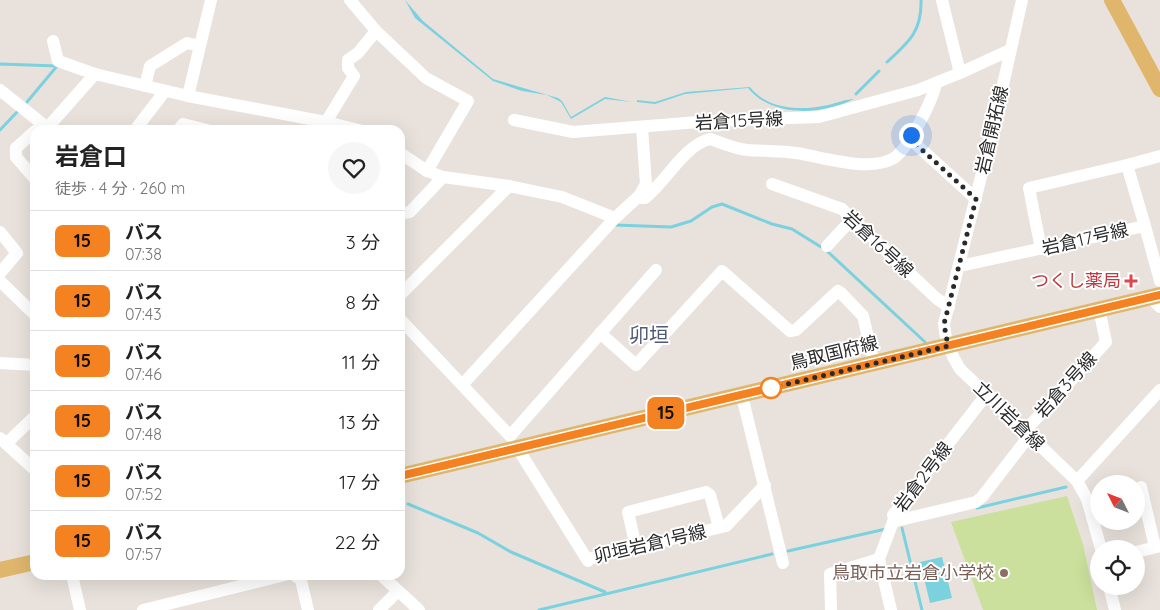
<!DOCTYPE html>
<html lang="ja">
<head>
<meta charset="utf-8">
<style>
  :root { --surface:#fff; --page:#f6f6f6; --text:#222; --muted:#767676; --line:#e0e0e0 }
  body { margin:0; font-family:Quicksand,"Noto Sans JP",sans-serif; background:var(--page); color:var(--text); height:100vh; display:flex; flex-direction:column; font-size:19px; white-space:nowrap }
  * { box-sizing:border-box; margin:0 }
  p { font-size:16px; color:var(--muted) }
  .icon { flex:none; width:28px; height:28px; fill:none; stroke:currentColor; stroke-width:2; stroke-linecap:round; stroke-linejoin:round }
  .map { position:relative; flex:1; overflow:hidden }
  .side { position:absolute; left:30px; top:125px; width:375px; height:455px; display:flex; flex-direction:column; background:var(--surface); border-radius:15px; box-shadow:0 5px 20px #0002 }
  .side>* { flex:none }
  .badge { padding:0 10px; border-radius:8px; font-size:18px; line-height:32px }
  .needle { width:32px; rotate:312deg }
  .controls { position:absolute; left:1090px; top:475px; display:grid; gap:10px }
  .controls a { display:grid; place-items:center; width:55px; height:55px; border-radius:50%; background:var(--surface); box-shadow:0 5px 20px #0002; font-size:25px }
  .you { position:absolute; width:25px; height:25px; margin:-12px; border:4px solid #fff; border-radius:50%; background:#1a73e8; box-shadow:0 0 0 8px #1a73e833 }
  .map>.badge { position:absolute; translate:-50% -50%; box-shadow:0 0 0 2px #fff }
  .round { display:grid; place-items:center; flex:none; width:52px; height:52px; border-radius:26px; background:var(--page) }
  .head { display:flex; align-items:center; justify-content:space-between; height:85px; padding:0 25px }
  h1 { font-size:24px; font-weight:700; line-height:38px }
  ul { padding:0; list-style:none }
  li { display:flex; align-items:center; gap:15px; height:60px; padding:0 25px; border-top:1px solid var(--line) }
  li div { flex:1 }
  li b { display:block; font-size:19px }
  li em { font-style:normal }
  li .badge { min-width:55px; font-weight:700; text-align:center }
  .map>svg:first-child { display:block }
</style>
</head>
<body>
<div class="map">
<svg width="1160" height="610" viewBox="0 0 1160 610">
  <rect width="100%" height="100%" fill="#e9e2dc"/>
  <!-- pitch -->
  <path fill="#cbe09c" d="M1067,496L1083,544L1097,610H983L951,522Z"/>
  <!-- water -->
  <g fill="#7cd1df">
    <path d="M405,0L423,21L493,79L558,98L562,101L571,117L605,97L632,102L605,99L571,119L561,102L547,95L522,91L493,81L415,18Z"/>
    <path d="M750,87C768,110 801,111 828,105C836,103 847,99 854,99C822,115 772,118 748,88L685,94L655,104L637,102V100L655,102L686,92Z"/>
    <path d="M942,557L952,598L930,603L920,562Z"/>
  </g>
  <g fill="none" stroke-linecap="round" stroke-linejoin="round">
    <!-- stream -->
    <g stroke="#7cd1df" stroke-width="3">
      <path d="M887,62C909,42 922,31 921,0"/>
      <path d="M0,64L57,66"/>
      <path d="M856,94L879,71"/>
      <path d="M27,102L57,66"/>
      <path d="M0,130L18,111"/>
      <path d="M615,225L671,227L691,221L712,207L722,204L772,224L792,229L821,247"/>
      <path d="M827,251L925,342"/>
      <path d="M408,504L478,533L511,552L605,592"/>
      <path d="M977,508L1066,487"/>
      <path d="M902,528L922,610"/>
      <path d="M788,551L886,529"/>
      <path d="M539,610L772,554"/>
    </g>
    <!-- minor -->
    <g stroke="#fff" stroke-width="12">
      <path d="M350,0L376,31L426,78L468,101L427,171L443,177L509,186L400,295"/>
      <path d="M942,0L960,73L1010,50"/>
      <path d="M1022,0L994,125L944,324C945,341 951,355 960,369L1077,481L1087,499L1101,549"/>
      <path d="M53,41L58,61L95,74"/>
      <path d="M145,86L150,66L187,43L200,46"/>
      <path d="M0,90L50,130"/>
      <path d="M188,96L326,122"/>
      <path d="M514,120L573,132L711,121L819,117L918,90L960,73"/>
      <path d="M48,127L95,74L188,96L211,0"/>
      <path d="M135,130L165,91"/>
      <path d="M178,130L183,124L207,130"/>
      <path d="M359,130L326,122L354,76L348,68V60L358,53L376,31"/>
      <path d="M35,131L16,148V157L35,179"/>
      <path d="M909,138L976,199"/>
      <path d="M400,153L427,171"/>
      <path d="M772,184L842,209L936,298L949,307"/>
      <path d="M509,186L562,197L615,218"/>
      <path d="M637,198H645C666,182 684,145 710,139C722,143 735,149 747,150C763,151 780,151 796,153C823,157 870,173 894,158C908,149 933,100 936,83"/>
      <path d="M404,213L410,212L443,177"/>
      <path d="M1145,226L1160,281"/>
      <path d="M0,232L17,253L0,273"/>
      <path d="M827,246L852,219"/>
      <path d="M1041,249L1029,188L1127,165"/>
      <path d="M960,266L1145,226L1127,165L1160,156"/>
      <path d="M0,281L35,315"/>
      <path d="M1150,297L1160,307"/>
      <path d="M400,319L510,436L656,270"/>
      <path d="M600,333L636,365L722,271L790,331L796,330L838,291L841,293L863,316L874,363"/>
      <path d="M0,363L35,365"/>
      <path d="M463,384L615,218L639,196L646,184L642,128"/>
      <path d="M986,395L893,515L896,521L976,502L982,497L1029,436"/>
      <path d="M742,396L783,563"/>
      <path d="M1025,431L1106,342L1099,309"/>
      <path d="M0,438L35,470"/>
      <path d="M7,443L35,416"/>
      <path d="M518,449L588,561L592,558L726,526L765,485"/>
      <path d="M1077,481L1160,390"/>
      <path d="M1141,487L1155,547"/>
      <path d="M636,547L628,512L706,492L710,495L719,527"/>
      <path d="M1136,552L1160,546"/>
      <path d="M72,575L80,610"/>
      <path d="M294,575L301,580L308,610"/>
      <path d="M381,575L419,610"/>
      <path d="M1109,586L1115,610"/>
      <path d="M143,610L285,575"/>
      <path d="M379,610L398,591"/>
      <path d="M831,610L830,574L879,559"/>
      <path d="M891,610L879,559L894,519"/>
    </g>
    <!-- major -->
    <g stroke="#dfb66c" stroke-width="16">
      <path d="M1112,0L1160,89"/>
      <path d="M400,476L1160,295"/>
      <path d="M0,570L35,562"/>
    </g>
  </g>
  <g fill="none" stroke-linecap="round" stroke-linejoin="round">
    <!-- line casing -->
    <g stroke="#fff" stroke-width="11">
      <path id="line" d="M400,476L1160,295"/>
    </g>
    <!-- line -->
    <use href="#line" stroke="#f58220" stroke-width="8"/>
    <!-- walk -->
    <path stroke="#292929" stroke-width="5" stroke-dasharray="0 9" d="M771,388L948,346L944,324L976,199L909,138L911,135"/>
  </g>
  <!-- markers -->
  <path fill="#e0444e" stroke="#fff" stroke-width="2" d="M1128.5 273.5h5v5h5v5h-5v5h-5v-5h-5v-5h5z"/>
  <circle fill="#fff" stroke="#f58220" stroke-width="2.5" cx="771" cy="388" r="10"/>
  <circle fill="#8d6e63" stroke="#fff" stroke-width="2" cx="1004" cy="573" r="5"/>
  <g text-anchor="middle" stroke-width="4" stroke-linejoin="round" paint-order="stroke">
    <!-- street labels -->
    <g font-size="18" fill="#292929" stroke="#fff">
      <text transform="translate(739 121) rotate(-3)" y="6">岩倉15号線</text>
      <text transform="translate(992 130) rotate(-77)" y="6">岩倉開拓線</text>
      <text transform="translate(1085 239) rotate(-13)" y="6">岩倉17号線</text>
      <text transform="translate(878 244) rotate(43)" y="6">岩倉16号線</text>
      <text transform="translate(834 353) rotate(-14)" y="6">鳥取国府線</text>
      <text transform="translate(1066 385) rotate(-48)" y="6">岩倉3号線</text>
      <text transform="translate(1009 416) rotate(44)" y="6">立川岩倉線</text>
      <text transform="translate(923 477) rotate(-53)" y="6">岩倉2号線</text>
      <text transform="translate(650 544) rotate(-13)" y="6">卯垣岩倉1号線</text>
    </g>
    <!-- health labels -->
    <g font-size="18" fill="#be3a42" stroke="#fff" text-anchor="end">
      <text x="1121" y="287">つくし薬局</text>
    </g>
    <!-- education labels -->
    <g font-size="18" fill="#785e54" stroke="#fff" text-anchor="end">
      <text x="994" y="579">鳥取市立岩倉小学校</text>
    </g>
    <!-- quarter labels -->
    <g font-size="20" fill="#4f5a74" stroke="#fff">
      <text x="649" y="342">卯垣</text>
    </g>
  </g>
</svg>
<div class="controls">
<a><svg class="needle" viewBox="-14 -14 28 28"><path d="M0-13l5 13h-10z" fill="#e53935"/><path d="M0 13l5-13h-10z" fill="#767676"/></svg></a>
<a><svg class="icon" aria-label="locate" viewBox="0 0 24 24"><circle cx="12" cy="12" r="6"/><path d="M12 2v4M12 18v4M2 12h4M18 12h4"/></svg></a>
</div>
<div class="you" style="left:911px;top:135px"></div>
<b class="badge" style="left:666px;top:413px;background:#f58220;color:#111">15</b>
<section class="side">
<div class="head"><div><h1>岩倉口</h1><p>徒歩 · 4 分 · 260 m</p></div><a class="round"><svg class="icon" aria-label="heart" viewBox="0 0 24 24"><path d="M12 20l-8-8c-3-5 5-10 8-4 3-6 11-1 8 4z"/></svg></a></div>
<ul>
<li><span class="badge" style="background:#f58220;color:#111">15</span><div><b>バス</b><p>07:38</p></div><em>3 分</em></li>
<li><span class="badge" style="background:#f58220;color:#111">15</span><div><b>バス</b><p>07:43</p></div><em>8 分</em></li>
<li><span class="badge" style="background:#f58220;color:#111">15</span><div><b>バス</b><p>07:46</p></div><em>11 分</em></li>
<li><span class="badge" style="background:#f58220;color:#111">15</span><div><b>バス</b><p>07:48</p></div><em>13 分</em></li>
<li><span class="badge" style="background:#f58220;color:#111">15</span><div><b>バス</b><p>07:52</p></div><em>17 分</em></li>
<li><span class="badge" style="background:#f58220;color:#111">15</span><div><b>バス</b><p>07:57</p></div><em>22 分</em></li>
</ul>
</section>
</div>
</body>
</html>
